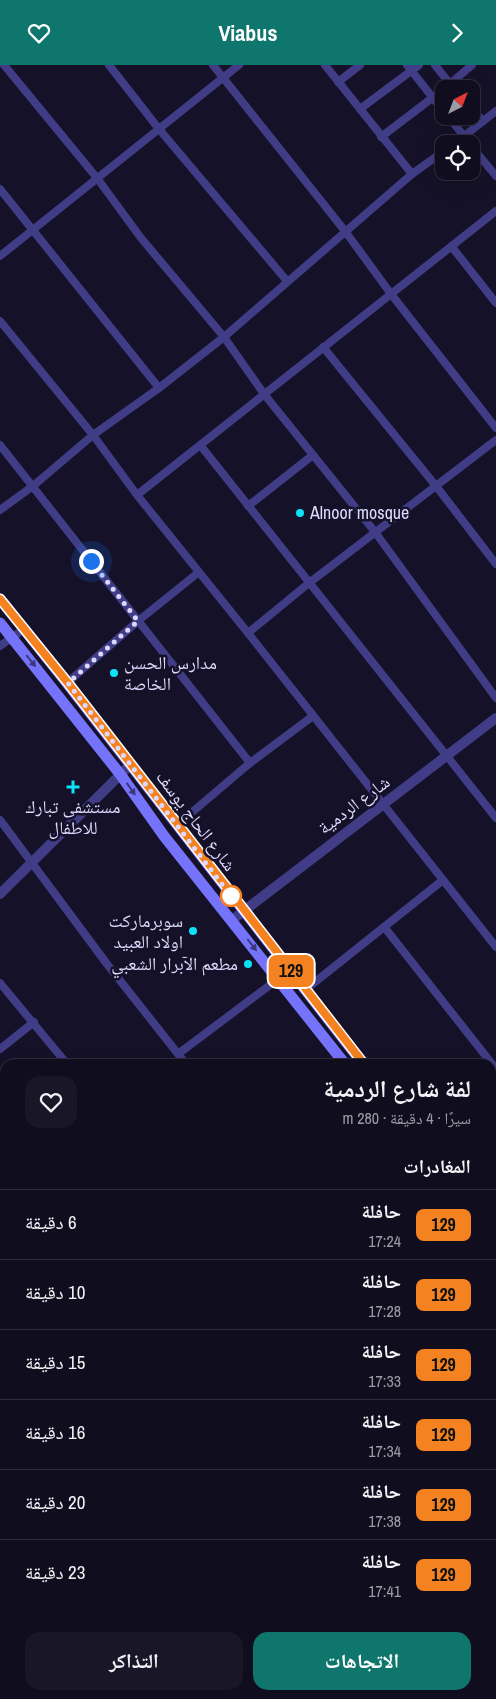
<!DOCTYPE html>
<html lang="ar">
<head>
<meta charset="utf-8">
<style>
  :root { --surface:#100d1e; --page:#191627; --text:#f1f3f6; --muted:#9c9ca4; --line:#302d3c; --accent:#0f766e }
  body { margin:0; font-family:"Archivo Narrow","Noto Naskh Arabic",sans-serif; background:var(--page); color:var(--text); direction:rtl; height:100vh; display:flex; flex-direction:column; font-size:19px; white-space:nowrap }
  * { box-sizing:border-box; margin:0 }
  p { font-size:16px; color:var(--muted) }
  .icon { flex:none; width:28px; height:28px; fill:none; stroke:currentColor; stroke-width:2; stroke-linecap:round; stroke-linejoin:round }
  .map { position:relative; flex:1; overflow:hidden; direction:ltr }
  .panel { position:absolute; left:0px; top:994px; width:496px; height:641px; display:flex; flex-direction:column; background:var(--surface); border-radius:15px 15px 0 0; box-shadow:0 5px 20px #0002,0 0 0 1px var(--line); direction:rtl }
  .panel>* { flex:none }
  .badge { padding:0 10px; border-radius:8px; font-size:18px; line-height:32px }
  .needle { width:32px; rotate:42deg }
  .fabs { position:absolute; left:435px; top:15px; display:grid; gap:10px }
  .fabs a { display:grid; place-items:center; width:45px; height:45px; border-radius:10px; background:var(--surface); box-shadow:0 5px 20px #0002,0 0 0 1px var(--line); font-size:25px }
  .you { position:absolute; width:25px; height:25px; margin:-12px; border:4px solid #fff; border-radius:50%; background:#1a73e8; box-shadow:0 0 0 8px #1a73e833 }
  .map>.badge { position:absolute; translate:-50% -50%; box-shadow:0 0 0 2px #fff }
  h2 { padding:0 25px; font-size:19px; line-height:45px }
  .round { display:grid; place-items:center; flex:none; width:52px; height:52px; border-radius:15px; background:var(--page) }
  .headline { display:flex; align-items:center; justify-content:space-between; height:85px; padding:0 25px }
  h1 { font-size:24px; font-weight:800; line-height:38px }
  .button { display:flex; gap:10px; margin-top:auto; padding:10px 25px }
  .button a { flex:1; height:58px; border-radius:15px; background:var(--accent); color:#fff; font-size:20px; font-weight:800; line-height:58px; text-align:center }
  .button a+a { background:var(--page); color:var(--text) }
  ul { padding:0; list-style:none }
  li { display:flex; align-items:center; gap:15px; height:70px; padding:0 25px; border-top:1px solid var(--line) }
  li div { flex:1 }
  li b { display:block; font-size:19px }
  li em { font-style:normal }
  li .badge { min-width:55px; font-weight:700; text-align:center }
  header { display:flex; justify-content:space-between; align-items:center; height:65px; padding:0 25px; background:var(--accent); color:#fff; font-size:22px; font-weight:800 }
  .map>svg:first-child { display:block }
</style>
</head>
<body>
<header><svg class="icon" aria-label="forward" viewBox="0 0 24 24"><path d="M9 5l7 7-7 7"/></svg>Viabus<svg class="icon" aria-label="heart" viewBox="0 0 24 24"><path d="M12 20l-8-8c-3-5 5-10 8-4 3-6 11-1 8 4z"/></svg></header>
<div class="map">
<svg width="496" height="1634" viewBox="0 0 496 1634">
  <rect width="100%" height="100%" fill="#151128"/>
  <g fill="none" stroke-linecap="round" stroke-linejoin="round">
    <!-- minor -->
    <g stroke="#403d86" stroke-width="8">
      <path d="M4,0L97,113L141,173L224,272L264,329L375,467L496,633"/>
      <path d="M109,0L159,64L287,216"/>
      <path d="M213,0L345,166L391,229L496,363"/>
      <path d="M325,0L412,109"/>
      <path d="M407,0L444,47"/>
      <path d="M435,0L454,24"/>
      <path d="M338,17L360,0"/>
      <path d="M444,24L472,0"/>
      <path d="M471,43L483,56"/>
      <path d="M360,44L419,0"/>
      <path d="M448,51L467,75"/>
      <path d="M381,72L444,24"/>
      <path d="M454,79L496,46"/>
      <path d="M471,81L496,111"/>
      <path d="M0,124L159,323"/>
      <path d="M452,182L496,238"/>
      <path d="M0,191L239,0"/>
      <path d="M0,256L93,370L137,430L248,568L496,882"/>
      <path d="M323,282L436,421L496,499"/>
      <path d="M0,380L250,698"/>
      <path d="M201,381L496,753"/>
      <path d="M137,430L496,146"/>
      <path d="M248,441L313,390"/>
      <path d="M0,445L33,421L93,370L159,323L224,272L412,109L444,86"/>
      <path d="M248,568L309,518L496,375"/>
      <path d="M0,581L24,564"/>
      <path d="M67,618L138,556L199,507"/>
      <path d="M0,755L107,899L186,999"/>
      <path d="M177,760L250,698L313,651"/>
      <path d="M385,863L496,1004"/>
      <path d="M0,918L67,999"/>
      <path d="M305,925L443,815"/>
      <path d="M0,984L34,957"/>
      <path d="M178,989L278,914"/>
      <path d="M0,1066L5,1072"/>
      <path d="M0,1240L5,1246"/>
      <path d="M491,1271L496,1267"/>
      <path d="M491,1295L496,1300"/>
      <path d="M0,1382L5,1388"/>
      <path d="M0,1456L5,1462"/>
      <path d="M491,1475L496,1471"/>
      <path d="M491,1504L496,1510"/>
      <path d="M0,1583L5,1589"/>
      <path d="M491,1625L496,1632"/>
      <path d="M63,1630L67,1634"/>
      <path d="M179,1630L182,1634"/>
      <path d="M232,1630L236,1634"/>
      <path d="M337,1630L340,1634"/>
      <path d="M391,1630L394,1634"/>
      <path d="M294,1634L299,1630"/>
    </g>
    <!-- tertiary -->
    <g stroke="#403d86" stroke-width="10">
      <path d="M0,829L131,699"/>
      <path d="M232,855L496,653"/>
      <path d="M491,1248L496,1244"/>
      <path d="M0,1622L5,1618"/>
    </g>
    <!-- secondary -->
    <g stroke="#7673fb" stroke-width="11">
      <path d="M0,534L67,618L363,999"/>
      <path d="M0,558L120,709L164,771L345,999"/>
      <path d="M491,1154L496,1160"/>
      <path d="M491,1181L496,1187"/>
    </g>
  </g>
  <!-- one-way arrows -->
  <defs><path id="oneway-solid" d="M-6-.8H1V-3.2L6.5 0L1 3.2V.8H-6Z" transform="scale(1.25)"/></defs>
  <g fill="#3c387c">
    <use href="#oneway-solid" transform="translate(31 596) rotate(51)"/>
    <use href="#oneway-solid" transform="translate(131 724) rotate(55)"/>
    <use href="#oneway-solid" transform="translate(252 880) rotate(52)"/>
  </g>
  <g fill="none" stroke-linecap="round" stroke-linejoin="round">
    <!-- line casing -->
    <g stroke="#fff" stroke-width="11">
      <path id="line" d="M0,534L68,618L364,999"/>
    </g>
    <!-- line -->
    <use href="#line" stroke="#f58220" stroke-width="8"/>
    <!-- walk -->
    <path stroke="#ddd9fe" stroke-width="5" stroke-dasharray="0 9" d="M91,496L138,556L68,618L231,831"/>
  </g>
  <!-- markers -->
  <g fill="#0be2f8" stroke="#151128" stroke-width="2">
    <circle cx="300" cy="448" r="5"/>
    <circle cx="114" cy="608" r="5"/>
    <path d="M70.5 714.5h5v5h5v5h-5v5h-5v-5h-5v-5h5z"/>
    <circle cx="193" cy="866" r="5"/>
    <circle cx="248" cy="899" r="5"/>
  </g>
  <circle fill="#fff" stroke="#f58220" stroke-width="2.5" cx="231" cy="831" r="10"/>
  <g text-anchor="middle" stroke-width="5" stroke-linejoin="round" paint-order="stroke">
    <!-- poi labels -->
    <g font-size="18" fill="#ddd9fe" stroke="#151128" text-anchor="start">
      <text x="310" y="454">Alnoor mosque</text>
      <text x="124" y="604">مدارس الحسن<tspan x="124" dy="21">الخاصة</tspan></text>
      <text x="73" y="748" text-anchor="middle">مستشفى تبارك<tspan x="73" dy="21">للاطفال</tspan></text>
      <text x="183" y="862" text-anchor="end">سوبرماركت<tspan x="183" dy="21">اولاد العبيد</tspan></text>
      <text x="238" y="905" text-anchor="end">مطعم الآبرار الشعبي</text>
    </g>
    <!-- street labels -->
    <g font-size="18" fill="#ddd9fe" stroke="#151128">
      <text transform="translate(354 740) rotate(-37)" y="6">شارع الردمية</text>
      <text transform="translate(196 756) rotate(53)" y="6">شارع الحاج يوسف</text>
    </g>
  </g>
</svg>
<div class="fabs">
<a><svg class="needle" viewBox="-14 -14 28 28"><path d="M0-13l5 13h-10z" fill="#e53935"/><path d="M0 13l5-13h-10z" fill="#9c9ca4"/></svg></a>
<a><svg class="icon" aria-label="locate" viewBox="0 0 24 24"><circle cx="12" cy="12" r="6"/><path d="M12 2v4M12 18v4M2 12h4M18 12h4"/></svg></a>
</div>
<div class="you" style="left:91px;top:496px"></div>
<b class="badge" style="left:291px;top:906px;background:#f58220;color:#111">129</b>
<section class="panel">
<div class="headline"><div><h1>لفة شارع الردمية</h1><p>سيرًا · 4 دقيقة · 280 m</p></div><a class="round"><svg class="icon" aria-label="heart" viewBox="0 0 24 24"><path d="M12 20l-8-8c-3-5 5-10 8-4 3-6 11-1 8 4z"/></svg></a></div>
<h2>المغادرات</h2>
<ul>
<li><span class="badge" style="background:#f58220;color:#111">129</span><div><b>حافلة</b><p>17:24</p></div><em>6 دقيقة</em></li>
<li><span class="badge" style="background:#f58220;color:#111">129</span><div><b>حافلة</b><p>17:28</p></div><em>10 دقيقة</em></li>
<li><span class="badge" style="background:#f58220;color:#111">129</span><div><b>حافلة</b><p>17:33</p></div><em>15 دقيقة</em></li>
<li><span class="badge" style="background:#f58220;color:#111">129</span><div><b>حافلة</b><p>17:34</p></div><em>16 دقيقة</em></li>
<li><span class="badge" style="background:#f58220;color:#111">129</span><div><b>حافلة</b><p>17:38</p></div><em>20 دقيقة</em></li>
<li><span class="badge" style="background:#f58220;color:#111">129</span><div><b>حافلة</b><p>17:41</p></div><em>23 دقيقة</em></li>
</ul>
<div class="button"><a>الاتجاهات</a><a>التذاكر</a></div>
</section>
</div>
</body>
</html>
